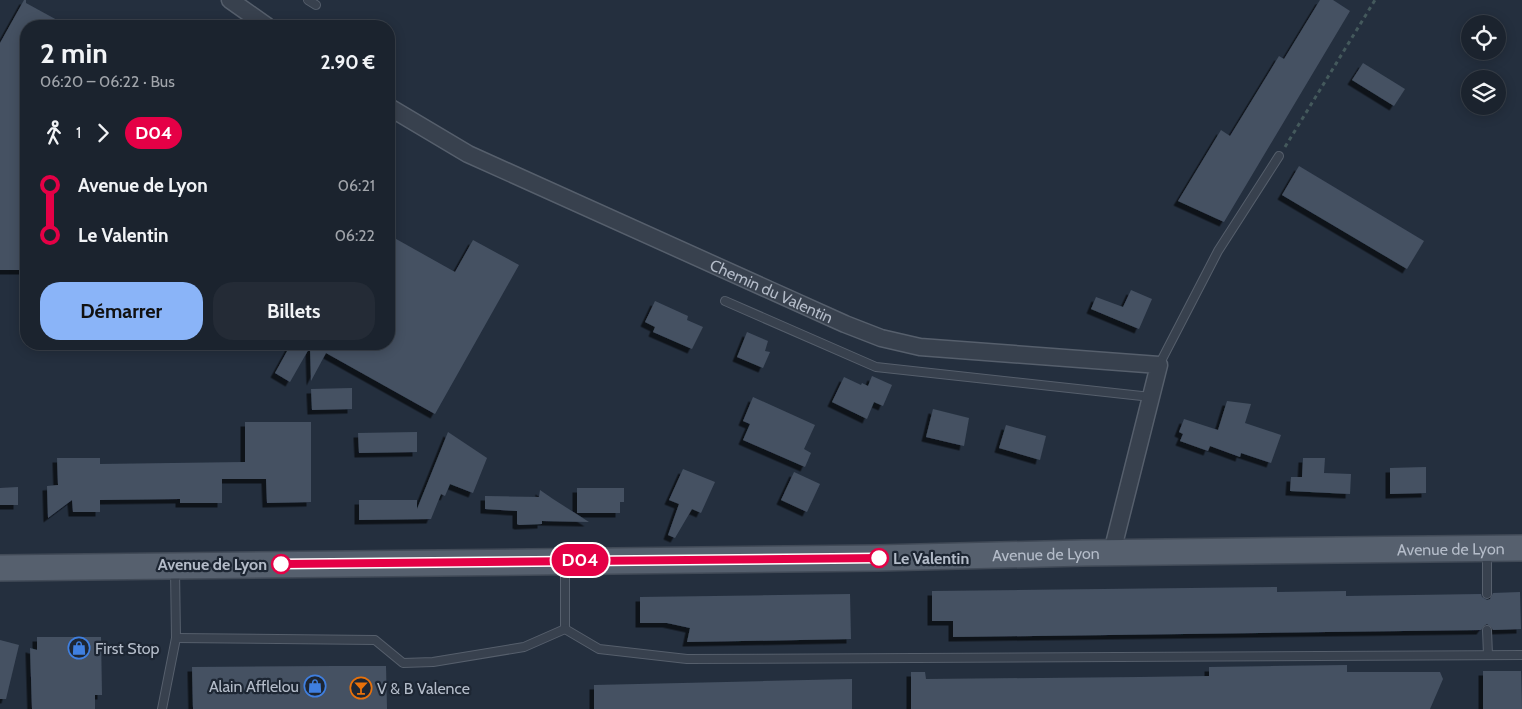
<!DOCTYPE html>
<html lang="fr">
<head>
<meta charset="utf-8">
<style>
  :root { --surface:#1b232e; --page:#242b36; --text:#f1f3f6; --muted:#a0a4aa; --line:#39404a; --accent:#8ab4f8 }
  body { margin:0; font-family:Cabin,sans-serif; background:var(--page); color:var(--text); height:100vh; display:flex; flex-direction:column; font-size:19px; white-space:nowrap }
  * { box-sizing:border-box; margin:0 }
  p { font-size:16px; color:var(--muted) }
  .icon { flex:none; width:28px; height:28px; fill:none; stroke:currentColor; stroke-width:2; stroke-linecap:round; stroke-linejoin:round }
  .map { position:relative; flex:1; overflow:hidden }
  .panel { position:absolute; left:20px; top:20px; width:375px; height:330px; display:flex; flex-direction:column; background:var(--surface); border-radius:20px; box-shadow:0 2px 12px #0003,0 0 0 1px var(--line) }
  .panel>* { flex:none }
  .badge { padding:0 10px; border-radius:16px; font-size:18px; line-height:32px }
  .buttons { position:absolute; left:1461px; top:15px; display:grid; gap:10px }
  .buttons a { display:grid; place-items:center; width:45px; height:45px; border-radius:50%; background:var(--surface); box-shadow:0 2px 12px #0003,0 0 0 1px var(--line); font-size:25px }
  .map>.badge { position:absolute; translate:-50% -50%; box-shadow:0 0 0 2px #fff }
  .legs { display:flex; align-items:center; gap:8px; height:55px; padding:0 20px; font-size:16px }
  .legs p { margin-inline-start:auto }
  .summary { display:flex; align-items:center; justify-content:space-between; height:85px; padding:0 20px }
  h1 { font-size:28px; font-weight:800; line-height:38px }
  .cta { display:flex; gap:10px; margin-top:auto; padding:10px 20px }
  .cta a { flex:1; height:58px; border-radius:20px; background:var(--accent); color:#111; font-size:20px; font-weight:800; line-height:58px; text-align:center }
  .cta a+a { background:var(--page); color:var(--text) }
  ul { padding:0 20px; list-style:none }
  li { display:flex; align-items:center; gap:18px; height:50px; font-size:19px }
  li i { display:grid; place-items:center; width:8px; height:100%; margin:0 6px; background:currentColor }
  li i::after { content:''; width:12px; height:12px; margin:-6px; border:4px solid; border-radius:50%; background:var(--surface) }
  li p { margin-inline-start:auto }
  li:first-child i { background:linear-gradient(#0000 50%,currentColor 0) }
  li:last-child i { background:linear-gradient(currentColor 50%,#0000 0) }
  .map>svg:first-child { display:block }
</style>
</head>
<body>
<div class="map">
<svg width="1522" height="709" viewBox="0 0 1522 709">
  <defs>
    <filter id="shadow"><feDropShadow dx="-4.5" dy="4.5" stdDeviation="0" flood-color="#0009"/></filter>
  </defs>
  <rect width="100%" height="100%" fill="#242f3e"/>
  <!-- building -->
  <g fill="#455162" filter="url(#shadow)">
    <path d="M24,0H26V3L68,26H26V270H0V43Z"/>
    <path d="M1320,0H1333L1350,11L1224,222L1178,201L1221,130L1230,136L1279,56L1284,59Z"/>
    <path d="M1363,63L1405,89L1394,106L1352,80Z"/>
    <path d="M1299,166L1424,241L1407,269L1282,195Z"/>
    <path d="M389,235L455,272L473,240L519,265L435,414L326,353L311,381L310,347L290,382L275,373L291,344H389Z"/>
    <path d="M1131,290L1152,299L1139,329L1091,309L1096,297L1123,307Z"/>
    <path d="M655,301L688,316L687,320L703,327L692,349L653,332L655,327L645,322Z"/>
    <path d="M747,332L768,341L765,351L770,352L763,368L737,357Z"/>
    <path d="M872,376L892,385L883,406L874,402L867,419L832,402L844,377L861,385L862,383L868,386Z"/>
    <path d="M352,388V409L312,410L311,389Z"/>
    <path d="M753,397L815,425L804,449L811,453L805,467L743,440L750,424L743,421Z"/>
    <path d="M1227,401L1251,404L1245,423L1281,435L1271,463L1241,453L1240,457L1210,446L1208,451L1180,441L1183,434L1179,432L1184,419L1218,430Z"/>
    <path d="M933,409L969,418L964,446L926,437Z"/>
    <path d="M245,422H311V502L267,503L266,479H222V503H180V499L100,500V512H73L72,500L48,518L47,486L58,485L57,458H100V464L245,462Z"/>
    <path d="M1006,425L1046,436L1040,460L999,448Z"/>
    <path d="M417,432V452L359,453L358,433Z"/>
    <path d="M448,432L487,458L473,493L450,484L445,496L441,494L431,519L359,520V500H417V509Z"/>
    <path d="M1303,458H1325L1324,473L1351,474L1350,494L1290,491L1291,477H1302Z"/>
    <path d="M1426,467V493L1390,494V468Z"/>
    <path d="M683,469L715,482L701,513L692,509L675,538L668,535L679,504L669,500Z"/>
    <path d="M794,472L820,484L807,512L781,500Z"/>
    <path d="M18,487V505H0V488Z"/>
    <path d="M577,488H624V502H620V513H577Z"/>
    <path d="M540,490L553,499L589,522L542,521V524L519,525L517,524V511L485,509V496L539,497Z"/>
    <path d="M1277,587V592L1346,591V596L1481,594L1482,597L1487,600L1490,599L1493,593L1520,592L1521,629L1493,630L1491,627L1487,624L1484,626L1481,630L953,637V621H932V591Z"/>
    <path d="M850,594L851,639L687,642L690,628L667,623H640V597Z"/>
    <path d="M37,637H101L102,695H95V709H32L30,648L37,650Z"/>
    <path d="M0,640L19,645L6,699H0Z"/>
    <path d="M1347,665V672H1440L1443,679L1430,709H911V672H925L926,679L1140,677L1209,676V667Z"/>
    <path d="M335,666H386L387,709H193L192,667Z"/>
    <path d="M1483,671H1521L1522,709H1483Z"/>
    <path d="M852,679V709H594V685Z"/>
  </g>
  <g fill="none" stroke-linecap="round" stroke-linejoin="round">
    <!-- service casing -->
    <g stroke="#565f6c" stroke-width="10">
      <g id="service">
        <path d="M308,0L316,5"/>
        <path d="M725,301L876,367L1151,397"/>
        <path d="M1159,365L1218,251L1279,156"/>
        <path d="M1487,551V594"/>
        <path d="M565,565V629"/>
        <path d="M1487,630L1488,655"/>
        <path d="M176,638L375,640L403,663L433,662L524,647L565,629L599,649L687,659L1522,655"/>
        <path d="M162,709L176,638L175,570"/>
      </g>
    </g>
    <!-- minor casing -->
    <g stroke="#565f6c" stroke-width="19">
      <g id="minor">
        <path d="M230,0L267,26"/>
        <path id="s1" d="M389,107L468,154L845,324L881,338L920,347L1159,365L1112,552"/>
      </g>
    </g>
    <!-- primary casing -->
    <g stroke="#414a57" stroke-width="28">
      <g id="primary">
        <path id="s2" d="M0,568L879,558L1083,553L1522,548"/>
      </g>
    </g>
    <!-- path -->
    <path stroke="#44595c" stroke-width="3" stroke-dasharray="4 4" stroke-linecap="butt" d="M1285,147L1375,0"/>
    <!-- service -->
    <use href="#service" stroke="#38414e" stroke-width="8"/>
    <!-- minor -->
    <use href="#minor" stroke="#38414e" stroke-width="16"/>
    <!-- primary -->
    <use href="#primary" stroke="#56606e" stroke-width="25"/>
  </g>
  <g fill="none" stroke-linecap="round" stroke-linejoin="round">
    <!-- line-1 casing -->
    <g stroke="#fff" stroke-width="11">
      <path id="line-1" d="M281,564L879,558"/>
    </g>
    <!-- line-1 -->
    <use href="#line-1" stroke="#e50046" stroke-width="8"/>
  </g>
  <!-- icons -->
  <defs>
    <g id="shop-ring" transform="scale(1.125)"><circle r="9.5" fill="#1d2633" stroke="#3f7fe0" stroke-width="1.5"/><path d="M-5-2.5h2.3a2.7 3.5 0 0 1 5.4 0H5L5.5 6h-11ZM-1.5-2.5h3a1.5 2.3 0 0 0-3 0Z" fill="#3f7fe0"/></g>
    <g id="bar-ring" transform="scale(1.125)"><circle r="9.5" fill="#1d2633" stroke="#e8710a" stroke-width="1.5"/><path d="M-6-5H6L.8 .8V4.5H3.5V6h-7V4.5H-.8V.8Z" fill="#e8710a"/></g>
  </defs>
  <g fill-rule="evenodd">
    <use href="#shop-ring" x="79" y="648"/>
    <use href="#shop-ring" x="315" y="686"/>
    <use href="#bar-ring" x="361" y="688"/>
  </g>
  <!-- markers -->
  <g fill="#fff" stroke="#e50046" stroke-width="2.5">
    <circle cx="879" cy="558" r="9"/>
    <circle cx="281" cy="564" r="9"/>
  </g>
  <g text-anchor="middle" stroke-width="4.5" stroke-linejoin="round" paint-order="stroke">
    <!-- street labels -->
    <g font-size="16" fill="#b4bcc9" stroke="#1d2633">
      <text dy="6" stroke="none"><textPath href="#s1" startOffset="425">Chemin du Valentin</textPath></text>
      <text dy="6" stroke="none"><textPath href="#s2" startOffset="1451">Avenue de Lyon</textPath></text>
      <text dy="6" stroke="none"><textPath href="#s2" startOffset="1046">Avenue de Lyon</textPath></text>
    </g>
    <!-- stop labels -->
    <g font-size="16" font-weight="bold" fill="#b4bcc9" stroke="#1d2633" text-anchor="start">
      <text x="893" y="564">Le Valentin</text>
      <text x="267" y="570" text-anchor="end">Avenue de Lyon</text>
    </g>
    <!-- poi labels -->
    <g font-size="16" fill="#b4bcc9" stroke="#1d2633" text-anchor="start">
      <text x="95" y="654">First Stop</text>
      <text x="299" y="692" text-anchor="end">Alain Afflelou</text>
      <text x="377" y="694">V &amp; B Valence</text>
    </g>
  </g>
</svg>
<div class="buttons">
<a><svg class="icon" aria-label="locate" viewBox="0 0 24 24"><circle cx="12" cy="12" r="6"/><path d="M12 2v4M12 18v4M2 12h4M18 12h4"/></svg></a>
<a><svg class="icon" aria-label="layers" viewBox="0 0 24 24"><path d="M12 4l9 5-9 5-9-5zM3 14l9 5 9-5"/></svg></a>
</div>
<b class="badge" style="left:580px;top:560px;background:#e50046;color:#fff">D04</b>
<section class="panel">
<div class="summary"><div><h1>2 min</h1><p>06:20 – 06:22 · Bus</p></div><b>2.90 €</b></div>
<div class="legs"><svg class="icon" aria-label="walk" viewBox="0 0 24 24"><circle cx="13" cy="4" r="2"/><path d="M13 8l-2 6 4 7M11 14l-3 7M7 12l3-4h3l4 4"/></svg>1<svg class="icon" aria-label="forward" viewBox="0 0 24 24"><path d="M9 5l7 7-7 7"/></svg><b class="badge" style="background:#e50046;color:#fff">D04</b></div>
<ul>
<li><i style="color:#e50046"></i><b>Avenue de Lyon</b><p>06:21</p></li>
<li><i style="color:#e50046"></i><b>Le Valentin</b><p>06:22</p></li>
</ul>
<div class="cta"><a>Démarrer</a><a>Billets</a></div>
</section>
</div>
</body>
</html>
